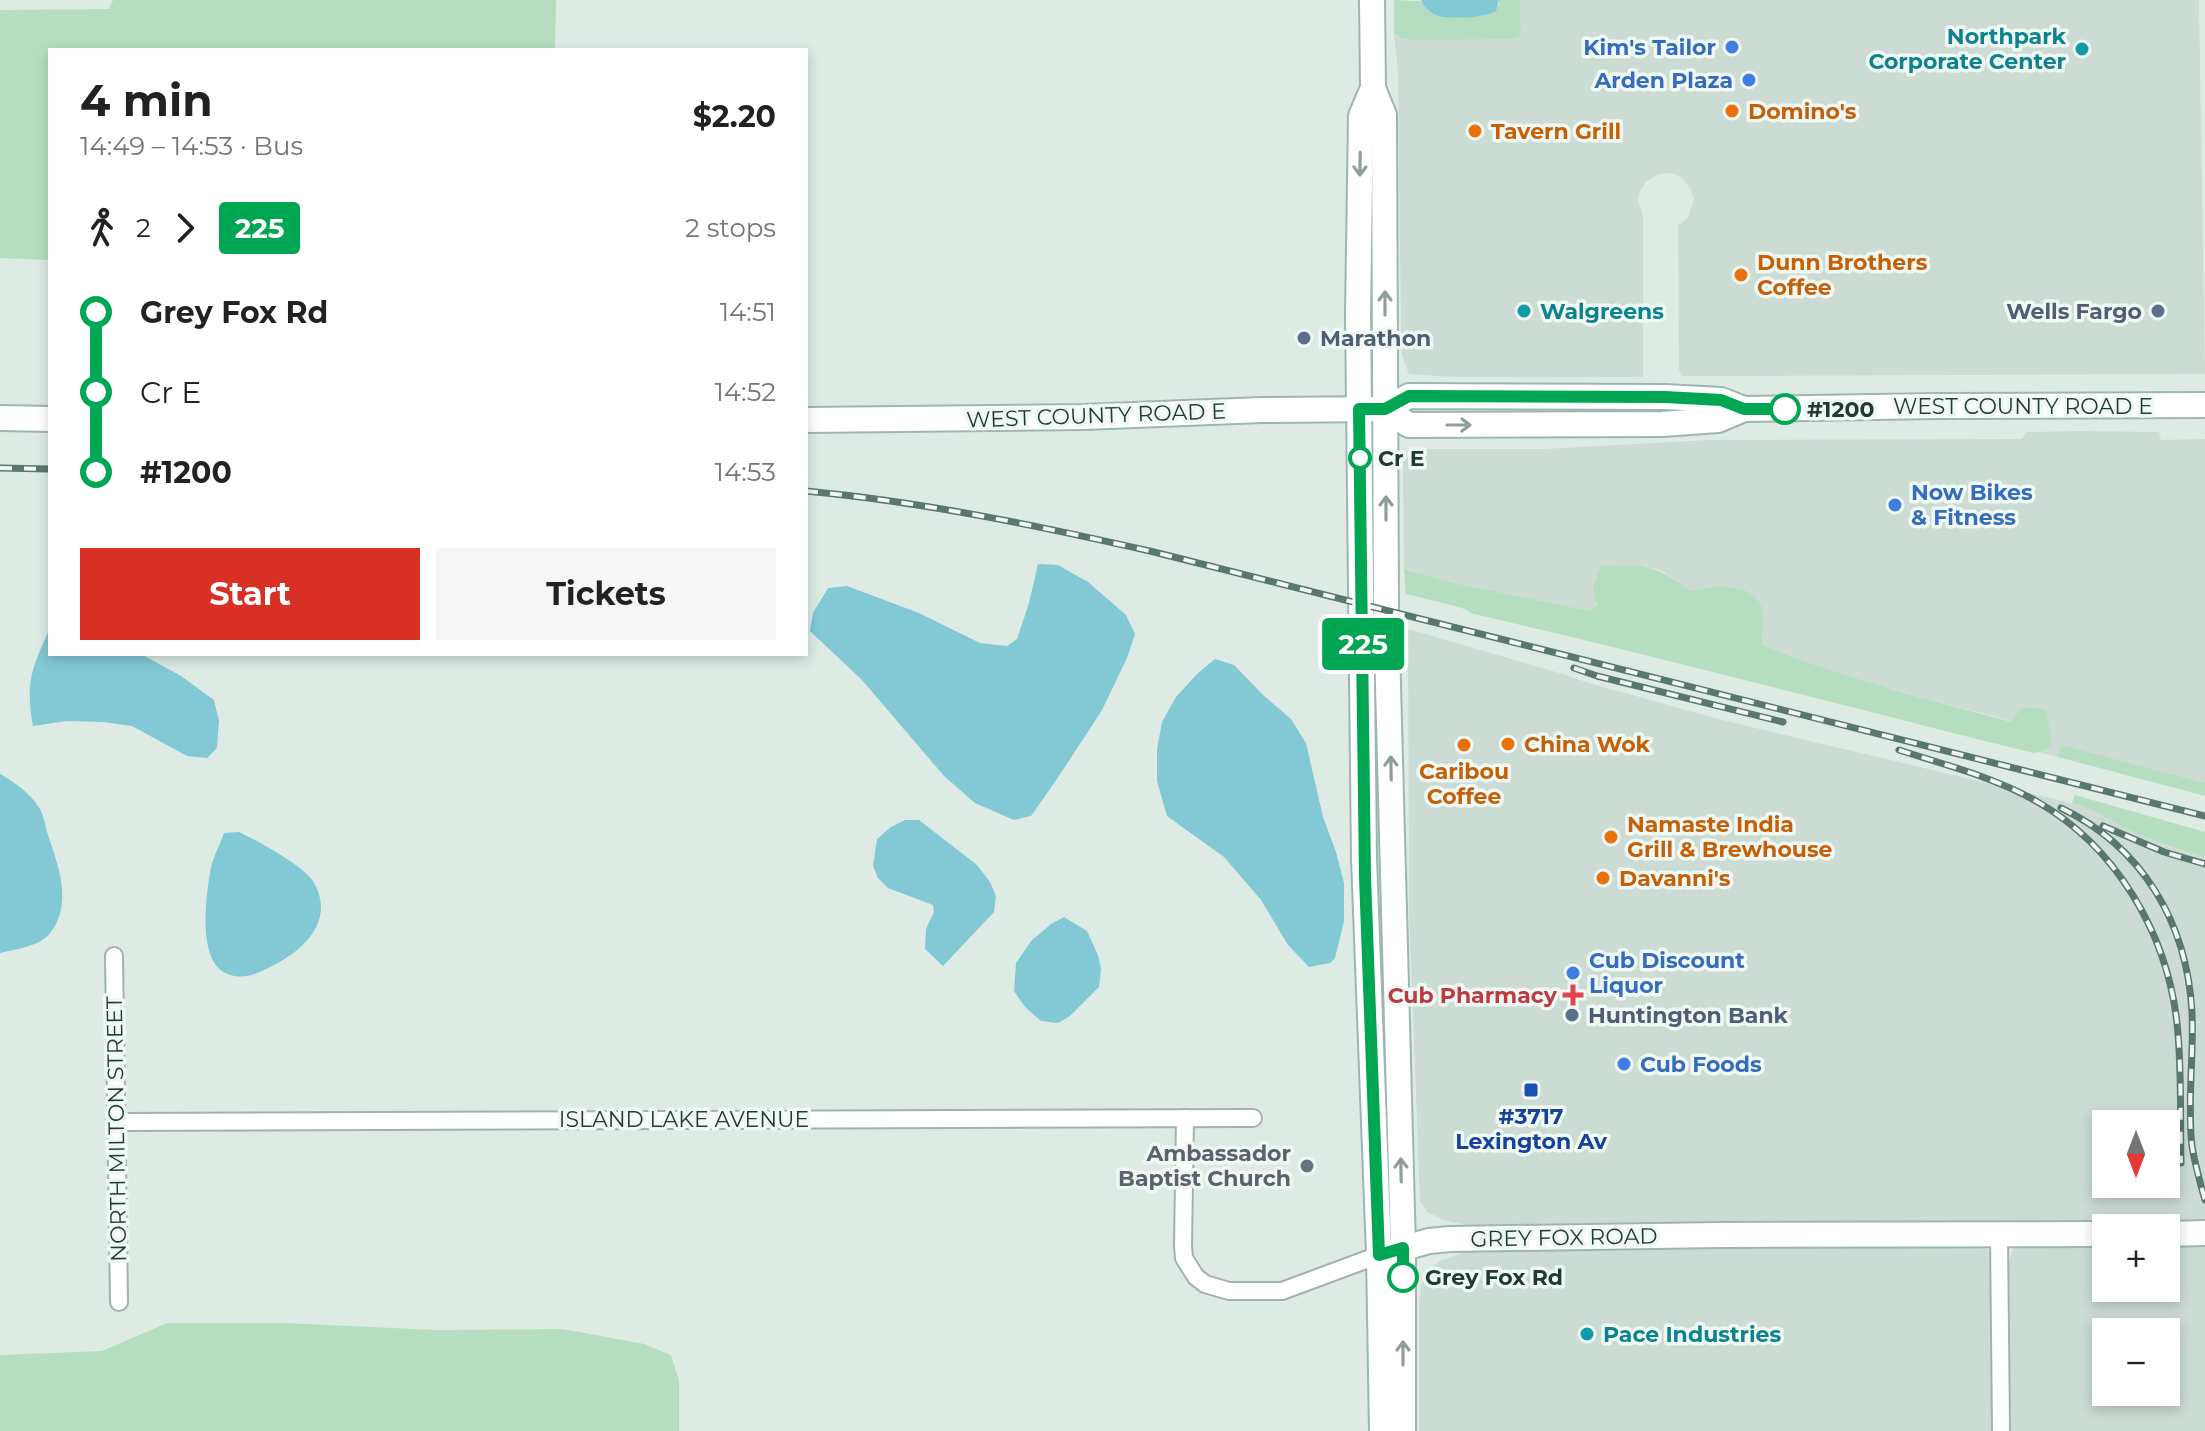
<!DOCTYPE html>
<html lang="en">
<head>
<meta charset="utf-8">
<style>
  :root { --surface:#fff; --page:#f6f6f6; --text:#222; --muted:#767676; --accent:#d93025 }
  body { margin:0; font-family:Montserrat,sans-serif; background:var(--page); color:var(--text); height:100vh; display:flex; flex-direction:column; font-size:30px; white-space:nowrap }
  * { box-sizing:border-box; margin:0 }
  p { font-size:26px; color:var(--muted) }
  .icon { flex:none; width:44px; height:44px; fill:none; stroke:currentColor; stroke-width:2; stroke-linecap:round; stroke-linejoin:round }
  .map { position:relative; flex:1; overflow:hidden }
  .drawer { position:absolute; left:48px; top:48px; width:760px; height:608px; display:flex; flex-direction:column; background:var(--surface); border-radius:0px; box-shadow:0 4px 12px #0003 }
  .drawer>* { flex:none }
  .badge { padding:0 16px; border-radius:6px; font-size:28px; line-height:52px }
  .needle { width:52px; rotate:180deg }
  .controls { position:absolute; left:2092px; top:1110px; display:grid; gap:16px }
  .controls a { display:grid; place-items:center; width:88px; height:88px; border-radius:0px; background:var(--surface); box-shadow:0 4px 12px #0003; font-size:40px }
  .map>.badge { position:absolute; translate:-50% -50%; box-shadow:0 0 0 4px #fff }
  .legs { display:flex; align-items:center; gap:12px; height:88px; padding:0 32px; font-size:26px }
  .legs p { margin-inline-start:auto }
  .headline { display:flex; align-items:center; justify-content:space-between; height:136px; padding:0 32px }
  h1 { font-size:44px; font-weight:700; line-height:60px }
  .action { display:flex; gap:16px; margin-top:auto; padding:16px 32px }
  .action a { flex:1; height:92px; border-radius:0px; background:var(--accent); color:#fff; font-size:32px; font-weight:700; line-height:92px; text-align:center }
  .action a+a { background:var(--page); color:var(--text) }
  ul { padding:0 32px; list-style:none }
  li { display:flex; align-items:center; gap:28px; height:80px; font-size:30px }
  li i { display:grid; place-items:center; width:12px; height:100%; margin:0 10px; background:currentColor }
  li i::after { content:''; width:20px; height:20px; margin:-10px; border:6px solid; border-radius:50%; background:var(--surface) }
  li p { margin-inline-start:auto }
  li:first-child i { background:linear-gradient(#0000 50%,currentColor 0) }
  li:last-child i { background:linear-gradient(currentColor 50%,#0000 0) }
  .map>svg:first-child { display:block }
</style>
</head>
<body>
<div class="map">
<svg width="2205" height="1431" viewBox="0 0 2205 1431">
  <rect width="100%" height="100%" fill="#deebe5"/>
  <!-- built -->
  <g fill="#ccdbd4" fill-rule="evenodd">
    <path d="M1520,0H2199L2205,374L1682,376L1679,370L1678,225L1688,218L1694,199L1689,186L1683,179L1675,174L1666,173L1660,174L1646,181L1639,194L1638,201L1643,215V377H1453L1409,374L1402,355L1401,330L1398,72L1394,33L1397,36L1521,31Z"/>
    <path d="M2078,431L2159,432L2161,440L2205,439V783L2061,746L2058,757L2039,752L2044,751L2008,720L1900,692L1812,664L1768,647L1762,645L1763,620L1731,588H1705L1692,591L1662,571L1645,566H1600L1597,603L1591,611L1454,583L1404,569L1403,462L1417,449H1544L1709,440L2022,439L2026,432Z"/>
    <path d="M1408,629L1566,675L1589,683L1722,720L2088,807L2128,829L2169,847L2205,857V1222L1467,1225L1444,1220L1427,1212L1420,1201L1409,910ZM2106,1124H2166V1184H2106Z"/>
    <path d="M1977,1245L1988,1250L1991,1257V1431H1419V1309L1421,1284L1429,1269L1440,1261L1459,1254L1481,1248Z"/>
    <path d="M2019,1245H2106V1288H2166V1245H2205V1431H2010L2009,1260L2013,1249ZM2106,1332H2166V1392H2106Z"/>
  </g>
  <!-- green -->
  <g fill="#b5dec0">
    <path d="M113,0H556L555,50H50V260L0,258V10L109,9Z"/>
    <path d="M1394,0L1499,5V0H1520L1521,31L1518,37L1513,39L1416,40L1401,38L1394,33Z"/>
    <path d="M1631,565C1656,566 1671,577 1692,591C1711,585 1753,582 1761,606C1765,618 1762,632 1762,645L1812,664L1900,692L2012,722L2020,709L2031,707L2046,710L2052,744L2044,751L2034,753C1847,707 1661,657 1474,614L1462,608L1406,594L1404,569L1454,583L1591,611L1597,604L1593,589L1600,566Z"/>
    <path d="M2061,745L2205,783V796L2058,757Z"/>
    <path d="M2075,795L2205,832V857C2178,850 2153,841 2128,829C2109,820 2093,808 2072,803Z"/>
    <path d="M167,1323H284L436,1330L563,1329L644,1344L671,1355L679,1381V1431H0V1355L102,1351Z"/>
  </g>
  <!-- water -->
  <g fill="#82c8d5">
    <path d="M1421,0H1499L1496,11C1485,18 1453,19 1439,16C1431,14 1424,7 1421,0Z"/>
    <path d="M1038,564L1058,565L1088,582L1126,615L1135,634L1127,658L1102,710L1057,779L1031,816L1014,820L975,803L944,776L862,680L810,631L813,613L828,588L847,586L919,613L980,643L1007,646L1017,639L1029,603Z"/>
    <path d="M50,628V654H141L181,676L214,700L219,721L217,748L207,758L187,756L132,726L103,722L67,721L33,726C25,681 32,668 50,628Z"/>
    <path d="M1215,659L1234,665L1263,695L1291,719L1306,743L1323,817L1336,852L1344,883V921L1335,958L1330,963L1309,967L1288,945L1261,900L1224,857L1167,816L1157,781V749L1162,722L1176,697L1197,674Z"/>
    <path d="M0,774C15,783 28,791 38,806C44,814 45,826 48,835C58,865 73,903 51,932C41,946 17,949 0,953Z"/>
    <path d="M905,820H919L977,865L990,882L996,896L994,912L943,966L925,949L926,929L934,912L933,905L888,888L878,878L873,866L877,839L891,827Z"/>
    <path d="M239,832C256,840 306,867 314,883C335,920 305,949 274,965C260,972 245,981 228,974C196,963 206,894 211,867C214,856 220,844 224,833Z"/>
    <path d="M1064,917L1087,931L1098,955L1101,969L1099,987L1070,1016L1058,1023L1041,1021L1025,1007L1014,991L1016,963L1031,941L1051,924Z"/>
  </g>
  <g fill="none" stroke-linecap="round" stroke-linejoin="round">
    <!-- street casing -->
    <g stroke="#a1b3ac" stroke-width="20">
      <g id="street">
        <path d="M114,956L119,1302"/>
        <path d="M1185,1118L1183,1246L1184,1258L1196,1277L1205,1284L1229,1291H1282L1379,1255"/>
        <path d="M115,1122L1253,1118"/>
        <path d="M1999,1234L2001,1431"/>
      </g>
    </g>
    <!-- secondary casing -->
    <g stroke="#9db7ae" stroke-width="28">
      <g id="secondary">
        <path d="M1372,0L1373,88L1384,115L1386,610L1403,1248V1431"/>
        <path d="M1373,88L1361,116L1358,314L1364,858L1379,1255L1382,1431"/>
        <path d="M1385,409L1409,425L1662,424L1718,420L1744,409L1937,406L2205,405"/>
        <path d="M0,418L50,419"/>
        <path d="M806,420L1084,417L1262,410L1385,409L1409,396L1665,397L1721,400L1744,409"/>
        <path d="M2166,1234L2205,1233"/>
        <path d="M1390,1252L1429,1241L1450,1239L1719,1235L2106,1234"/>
      </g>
    </g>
    <!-- street -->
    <use href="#street" stroke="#fff" stroke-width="16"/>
    <!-- secondary -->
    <use href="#secondary" stroke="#fff" stroke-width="24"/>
    <!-- rail casing -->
    <g stroke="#58786f" stroke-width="7">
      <g id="rail">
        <path d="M0,468L50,469"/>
        <path d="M806,491C924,502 1039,526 1154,552L2205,816"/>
        <path d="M1574,668L1597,676L1783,722"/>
        <path d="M1899,750C1945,765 1994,777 2036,801C2116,846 2167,933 2177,1023C2182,1069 2180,1117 2181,1163"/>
        <path d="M2061,808C2143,847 2187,923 2192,1012C2194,1057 2187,1102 2192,1146C2195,1165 2200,1182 2205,1200"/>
        <path d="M2103,826L2164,852L2205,864"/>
      </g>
    </g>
    <!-- rail -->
    <use href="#rail" stroke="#eff8f3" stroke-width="4" stroke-dasharray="12" stroke-linecap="butt"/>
  </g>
  <!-- one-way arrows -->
  <defs><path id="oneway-shaft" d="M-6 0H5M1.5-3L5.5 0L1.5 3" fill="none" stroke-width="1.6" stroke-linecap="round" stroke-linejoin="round" transform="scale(2)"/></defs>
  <g stroke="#8f9e9a">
    <use href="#oneway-shaft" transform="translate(1360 164) rotate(91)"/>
    <use href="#oneway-shaft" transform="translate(1385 303) rotate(-90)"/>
    <use href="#oneway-shaft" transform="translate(1459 425)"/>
    <use href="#oneway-shaft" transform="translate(1386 508) rotate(-90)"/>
    <use href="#oneway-shaft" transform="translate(1391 768) rotate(-91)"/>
    <use href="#oneway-shaft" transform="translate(1401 1170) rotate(-91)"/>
    <use href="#oneway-shaft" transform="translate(1403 1353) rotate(-90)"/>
  </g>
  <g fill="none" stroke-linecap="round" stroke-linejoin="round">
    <!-- line-1 casing -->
    <g stroke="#fff" stroke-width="18">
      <path id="line-1" d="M1403,1277V1248L1379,1255L1365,877L1359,409H1385L1409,396L1665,397L1721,400L1744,409H1785"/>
    </g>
    <!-- line-1 -->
    <use href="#line-1" stroke="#00a651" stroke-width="12"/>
  </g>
  <!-- markers -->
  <g fill="#3f7fe0" stroke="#eff8f3" stroke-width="3">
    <circle cx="1732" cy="47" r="8"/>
    <circle cx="1749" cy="80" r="8"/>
    <circle cx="1895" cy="505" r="8"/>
    <circle cx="1573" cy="973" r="8"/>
    <circle cx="1624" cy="1064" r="8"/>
  </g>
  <g fill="#0f9aa8" stroke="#eff8f3" stroke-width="3">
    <circle cx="2082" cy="49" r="8"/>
    <circle cx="1524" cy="311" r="8"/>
    <circle cx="1587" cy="1334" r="8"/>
  </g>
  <g fill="#e8710a" stroke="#eff8f3" stroke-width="3">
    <circle cx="1732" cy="111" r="8"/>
    <circle cx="1475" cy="131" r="8"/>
    <circle cx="1741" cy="275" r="8"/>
    <circle cx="1508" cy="744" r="8"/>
    <circle cx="1464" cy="745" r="8"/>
    <circle cx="1611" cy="837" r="8"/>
    <circle cx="1603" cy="878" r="8"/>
  </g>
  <g fill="#5c6f8a" stroke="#eff8f3" stroke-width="3">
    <circle cx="2158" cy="311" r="8"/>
    <circle cx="1304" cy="338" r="8"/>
    <circle cx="1572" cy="1015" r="8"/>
  </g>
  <g fill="#fff" stroke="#00a651" stroke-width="4">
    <circle cx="1785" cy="409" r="14"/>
    <circle cx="1360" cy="458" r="10"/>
    <circle cx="1403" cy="1277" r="14"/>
  </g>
  <path fill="#e0444e" stroke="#eff8f3" stroke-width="3" d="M1569 983h8v8h8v8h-8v8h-8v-8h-8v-8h8z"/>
  <rect fill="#1a4fb4" stroke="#eff8f3" stroke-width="3" x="1523" y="1082" width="16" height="16" rx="4"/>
  <circle fill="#6b7280" stroke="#eff8f3" stroke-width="3" cx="1307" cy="1166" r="8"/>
  <g text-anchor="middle" stroke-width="7" stroke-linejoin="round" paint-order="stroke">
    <!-- culture labels -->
    <g font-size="22" font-weight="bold" fill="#0d838f" stroke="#eff8f3" text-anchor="start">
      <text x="2066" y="44" text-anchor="end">Northpark<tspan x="2066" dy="25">Corporate Center</tspan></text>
      <text x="1540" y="319">Walgreens</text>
      <text x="1603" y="1342">Pace Industries</text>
    </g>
    <!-- shop labels -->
    <g font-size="22" font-weight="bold" fill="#366cbe" stroke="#eff8f3" text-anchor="start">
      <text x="1716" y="55" text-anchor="end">Kim's Tailor</text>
      <text x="1733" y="88" text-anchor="end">Arden Plaza</text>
      <text x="1911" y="500">Now Bikes<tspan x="1911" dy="25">&amp; Fitness</tspan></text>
      <text x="1589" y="968">Cub Discount<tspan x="1589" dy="25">Liquor</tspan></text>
      <text x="1640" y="1072">Cub Foods</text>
    </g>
    <!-- food labels -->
    <g font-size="22" font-weight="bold" fill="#c56008" stroke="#eff8f3" text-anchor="start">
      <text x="1748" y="119">Domino's</text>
      <text x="1491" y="139">Tavern Grill</text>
      <text x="1757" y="270">Dunn Brothers<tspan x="1757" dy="25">Coffee</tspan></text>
      <text x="1524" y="752">China Wok</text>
      <text x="1464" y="779" text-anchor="middle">Caribou<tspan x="1464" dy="25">Coffee</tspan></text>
      <text x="1627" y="832">Namaste India<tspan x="1627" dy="25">Grill &amp; Brewhouse</tspan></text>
      <text x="1619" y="886">Davanni's</text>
    </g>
    <!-- service labels -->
    <g font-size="22" font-weight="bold" fill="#4e5e75" stroke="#eff8f3" text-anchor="start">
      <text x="2142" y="319" text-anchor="end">Wells Fargo</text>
      <text x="1320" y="346">Marathon</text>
      <text x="1588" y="1023">Huntington Bank</text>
    </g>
    <!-- street labels -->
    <g font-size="22" fill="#1f3c34" stroke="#eff8f3">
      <text x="2023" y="414">WEST COUNTY ROAD E</text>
      <text transform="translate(1096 415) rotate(-2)" y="8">WEST COUNTY ROAD E</text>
      <text x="684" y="1127">ISLAND LAKE AVENUE</text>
      <text transform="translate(116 1129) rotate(-91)" y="8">NORTH MILTON STREET</text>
      <text transform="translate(1564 1237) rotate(-1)" y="8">GREY FOX ROAD</text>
    </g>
    <!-- stop labels -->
    <g font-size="22" font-weight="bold" fill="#1f3c34" stroke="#eff8f3" text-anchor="start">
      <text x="1807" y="417">#1200</text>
      <text x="1378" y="466">Cr E</text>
      <text x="1425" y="1285">Grey Fox Rd</text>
    </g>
    <!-- health labels -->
    <g font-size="22" font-weight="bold" fill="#be3a42" stroke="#eff8f3" text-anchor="end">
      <text x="1557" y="1003">Cub Pharmacy</text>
    </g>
    <!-- transit labels -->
    <g font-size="22" font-weight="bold" fill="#164399" stroke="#eff8f3">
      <text x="1531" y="1124">#3717<tspan x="1531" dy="25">Lexington Av</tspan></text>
    </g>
    <!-- worship labels -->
    <g font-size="22" font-weight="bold" fill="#5b616d" stroke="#eff8f3" text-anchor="end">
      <text x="1291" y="1161">Ambassador<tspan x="1291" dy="25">Baptist Church</tspan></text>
    </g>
  </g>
</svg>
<div class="controls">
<a><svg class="needle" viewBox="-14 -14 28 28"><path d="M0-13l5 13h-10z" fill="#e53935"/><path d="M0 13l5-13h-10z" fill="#767676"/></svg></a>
<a>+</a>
<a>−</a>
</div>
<b class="badge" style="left:1363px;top:644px;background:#00a651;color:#fff">225</b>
<section class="drawer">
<div class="headline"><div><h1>4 min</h1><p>14:49 – 14:53 · Bus</p></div><b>$2.20</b></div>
<div class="legs"><svg class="icon" aria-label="walk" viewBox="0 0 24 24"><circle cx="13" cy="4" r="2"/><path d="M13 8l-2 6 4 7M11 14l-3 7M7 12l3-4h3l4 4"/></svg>2<svg class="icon" aria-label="forward" viewBox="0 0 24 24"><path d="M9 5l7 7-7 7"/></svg><b class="badge" style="background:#00a651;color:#fff">225</b><p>2 stops</p></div>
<ul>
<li><i style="color:#00a651"></i><b>Grey Fox Rd</b><p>14:51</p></li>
<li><i style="color:#00a651"></i><span>Cr E</span><p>14:52</p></li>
<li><i style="color:#00a651"></i><b>#1200</b><p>14:53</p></li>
</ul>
<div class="action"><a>Start</a><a>Tickets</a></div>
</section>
</div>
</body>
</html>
